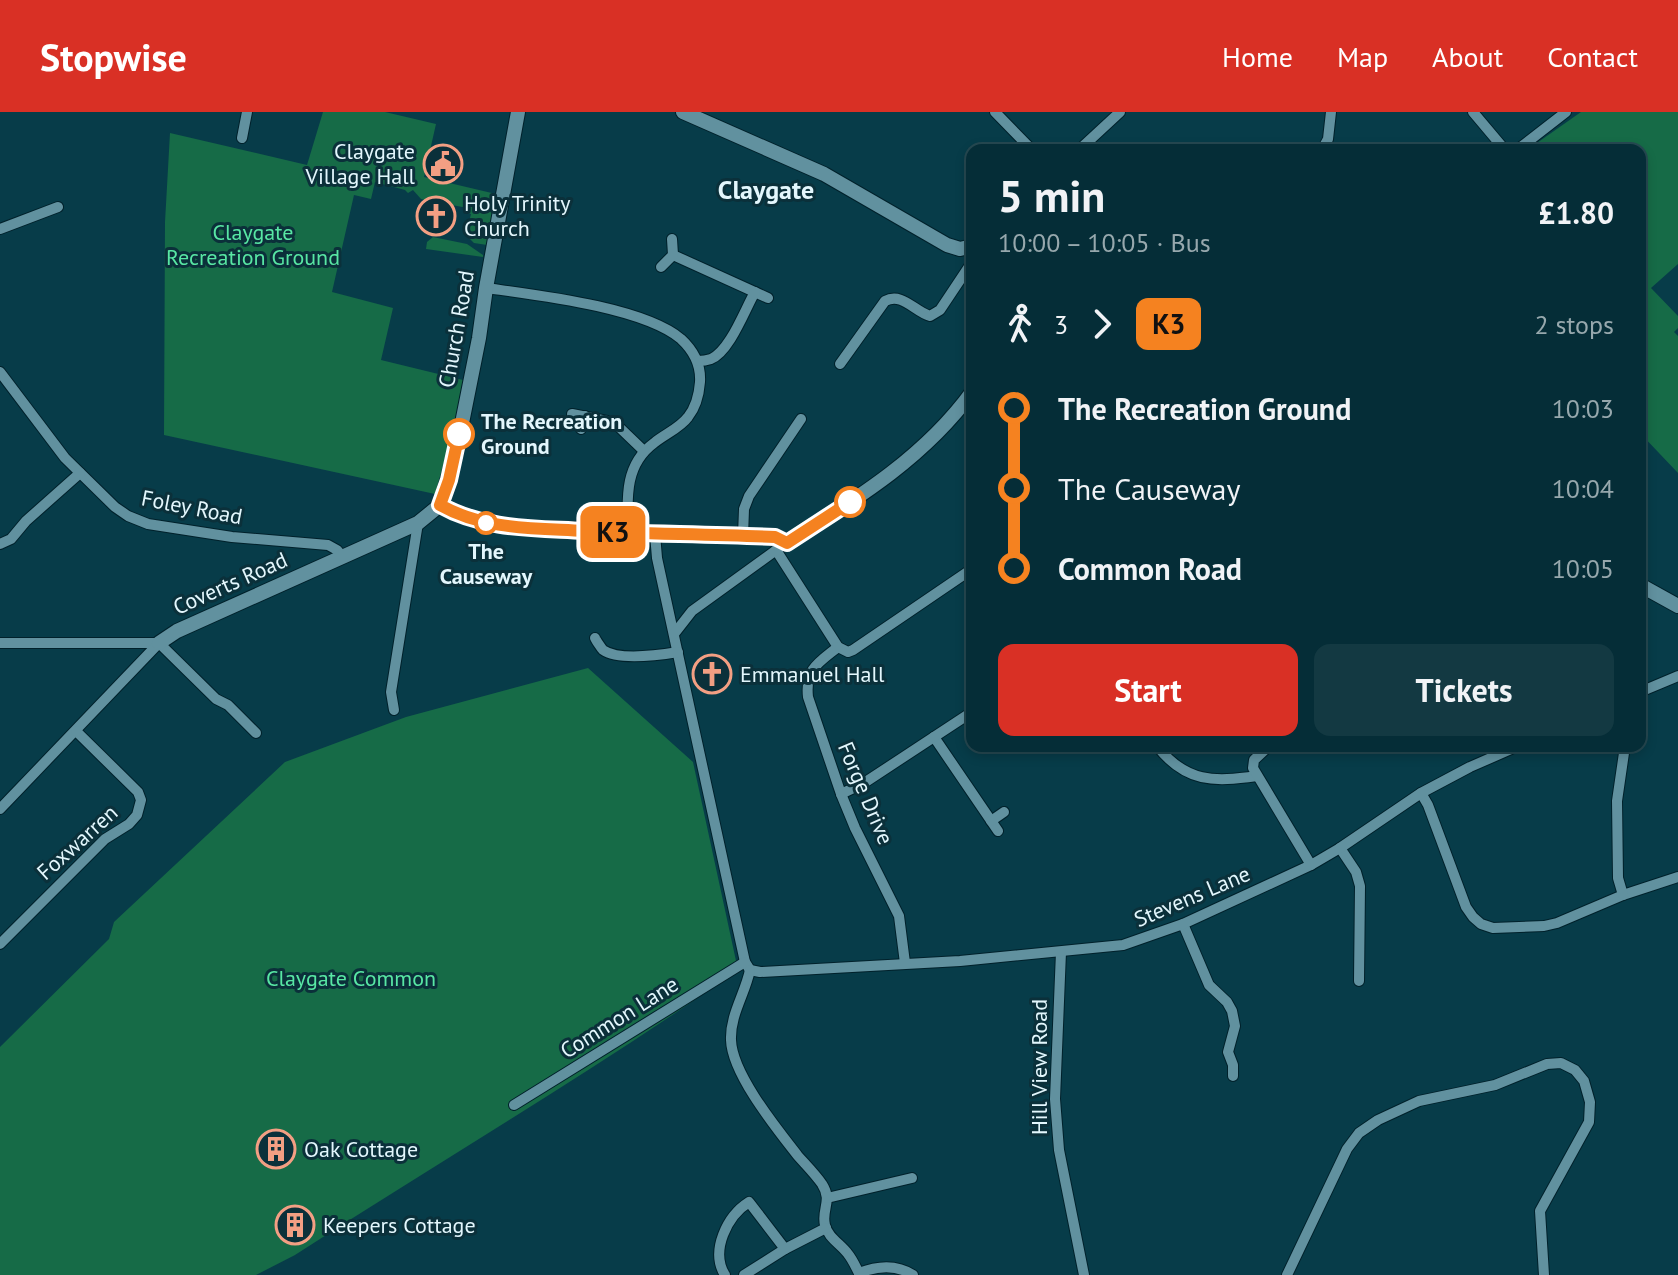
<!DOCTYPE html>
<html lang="en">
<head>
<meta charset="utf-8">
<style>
  :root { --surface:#052d37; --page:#133942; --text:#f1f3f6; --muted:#97a8ad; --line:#264952; --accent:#d93025 }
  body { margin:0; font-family:"PT Sans",sans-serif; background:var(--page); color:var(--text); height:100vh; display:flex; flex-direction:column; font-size:30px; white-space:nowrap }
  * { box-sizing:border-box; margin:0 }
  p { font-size:26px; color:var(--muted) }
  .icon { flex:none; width:44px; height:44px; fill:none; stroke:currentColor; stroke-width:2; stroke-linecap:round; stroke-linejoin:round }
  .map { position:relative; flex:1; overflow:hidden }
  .side { position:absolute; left:966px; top:32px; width:680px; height:608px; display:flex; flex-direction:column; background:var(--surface); border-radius:16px; box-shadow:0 4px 12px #0003,0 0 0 2px var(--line) }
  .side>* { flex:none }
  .badge { padding:0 16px; border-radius:12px; font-size:28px; line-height:52px }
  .map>.badge { position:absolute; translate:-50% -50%; box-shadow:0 0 0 4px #fff }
  .legs { display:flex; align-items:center; gap:12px; height:88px; padding:0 32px; font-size:26px }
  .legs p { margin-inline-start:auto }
  .headline { display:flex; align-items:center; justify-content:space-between; height:136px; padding:0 32px }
  h1 { font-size:44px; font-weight:800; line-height:60px }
  .action { display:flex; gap:16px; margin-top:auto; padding:16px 32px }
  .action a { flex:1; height:92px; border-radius:16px; background:var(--accent); color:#fff; font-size:32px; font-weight:800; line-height:92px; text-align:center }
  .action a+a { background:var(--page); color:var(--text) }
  ul { padding:0 32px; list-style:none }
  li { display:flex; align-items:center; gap:28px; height:80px; font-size:30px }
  li i { display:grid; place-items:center; width:12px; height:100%; margin:0 10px; background:currentColor }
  li i::after { content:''; width:20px; height:20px; margin:-10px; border:6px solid; border-radius:50%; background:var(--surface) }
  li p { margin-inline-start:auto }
  li:first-child i { background:linear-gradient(#0000 50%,currentColor 0) }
  li:last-child i { background:linear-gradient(currentColor 50%,#0000 0) }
  header { display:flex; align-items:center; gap:48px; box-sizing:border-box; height:112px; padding:0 40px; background:var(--accent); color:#fff }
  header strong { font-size:38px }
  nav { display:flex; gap:44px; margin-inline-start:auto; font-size:28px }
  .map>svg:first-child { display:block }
</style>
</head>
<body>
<header>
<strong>Stopwise</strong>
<nav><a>Home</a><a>Map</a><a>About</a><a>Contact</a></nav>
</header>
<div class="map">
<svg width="1678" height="1163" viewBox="0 0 1678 1163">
  <rect width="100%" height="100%" fill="#073c49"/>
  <!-- green -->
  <g fill="#166b47">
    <path d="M323,0H385L436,12L424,65L496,82L487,133L474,131L469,126L470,117L467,116V113L471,114L473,109L470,106L471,102L467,101L468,96L435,90L433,87L429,89L421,87L413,78L408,81L405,78L375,70L371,87L354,83L332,180L393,196L381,248L463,268L455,310L435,382L164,323L165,110L170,21L307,53Z"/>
    <path d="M1581,0H1678V152L1651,176L1678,204V216L1674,220L1678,224V361L1640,321V38H1527Z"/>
    <path d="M433,125L467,132L483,143V145L426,137L427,130Z"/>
    <path d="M588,556L693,650L738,858C594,959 442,1048 295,1143L256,1163H0V935L109,827L114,810L285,650L406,605Z"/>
  </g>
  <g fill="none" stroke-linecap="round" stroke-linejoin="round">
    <!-- street casing -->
    <g stroke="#00212b" stroke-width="12">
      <g id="street">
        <path d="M995,0L1032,38"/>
        <path d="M1473,0L1505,38"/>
        <path d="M242,26L247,0"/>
        <path d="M1079,38L1120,0"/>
        <path d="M1322,38L1328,27L1331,0"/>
        <path d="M1517,38L1566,0"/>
        <path d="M0,117L58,95"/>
        <path d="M673,143L768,186"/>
        <path d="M661,155L673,143L672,127"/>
        <path d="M486,176C536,183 643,195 681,227C694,239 701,253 700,270C699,283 696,295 688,305C680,316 665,322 654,331C624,353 627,387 628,421"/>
        <path d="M698,249C701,249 708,248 711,247C730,239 745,197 755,180"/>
        <path d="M840,252L885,189C902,180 914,199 930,204L940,198L972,150"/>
        <path d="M0,260L65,346L115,395L128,404L148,412L232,425L328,433L337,438L342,444"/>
        <path d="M572,302L607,309L619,315L644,339"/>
        <path d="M581,317L585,304"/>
        <path d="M655,422L657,446L745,850L750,858"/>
        <path d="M743,424L744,397L749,384L801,307"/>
        <path d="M0,432L11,427L26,409L80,361"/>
        <path d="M776,438L838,535L848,540L853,538L972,457"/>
        <path d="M674,522L692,499L779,436"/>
        <path d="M595,526C595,527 602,537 603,538C619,549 660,543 678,540"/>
        <path d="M0,531H159"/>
        <path d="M159,531L216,587L228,593L256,621"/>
        <path d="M838,535C818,551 805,557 808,585L841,682L855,716L899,804L905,851"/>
        <path d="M1640,580L1678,564"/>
        <path d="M394,598L391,580L418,411"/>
        <path d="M934,625L998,719"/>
        <path d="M1157,634C1186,671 1214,670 1257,664"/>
        <path d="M1269,634L1254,648L1253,656L1311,753"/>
        <path d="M1421,681L1428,693L1466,795L1473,805L1481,812L1493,816L1544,814L1557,811L1623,783L1678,765"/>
        <path d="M841,682L864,671L972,600"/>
        <path d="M0,697L159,531"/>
        <path d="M991,709L1004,700"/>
        <path d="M1340,736L1356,760L1360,774L1359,869"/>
        <path d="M1623,783L1618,766L1617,689L1625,634"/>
        <path d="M1183,812L1209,873L1227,890L1232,899L1235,914L1228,940L1233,953V964"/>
        <path d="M0,832L105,727L129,712L137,703L141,688L138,680L76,619"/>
        <path d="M1061,840L1055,987L1059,1038L1084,1163"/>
        <path d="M750,858L760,860L960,849L1123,833L1183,812L1311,753L1340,736L1421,681L1470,655L1518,634"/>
        <path d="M750,858C745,882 730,903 731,928C732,962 777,1017 798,1044C806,1053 815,1062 822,1072C833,1089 821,1098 825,1113C828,1126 841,1132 848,1142C853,1148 856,1156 860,1163"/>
        <path d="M514,993L745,850"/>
        <path d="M827,1086L912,1066"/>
        <path d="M859,1161C877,1154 896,1152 913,1163"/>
        <path d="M725,1163C710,1139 727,1104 749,1090L785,1137"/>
        <path d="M744,1163L785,1137L826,1116"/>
        <path d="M1287,1163L1347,1037L1359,1021L1378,1008L1419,989L1495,973L1547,952L1561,951L1575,958L1584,969L1590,990L1589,1010L1540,1099L1544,1163"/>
      </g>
    </g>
    <!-- secondary casing -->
    <g stroke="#00212b" stroke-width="16">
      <g id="secondary">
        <path d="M683,0L824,62L947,133L960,137L972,134"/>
        <path d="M440,393C463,407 487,412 514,415L775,425L787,431C855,388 924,346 972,280"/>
        <path d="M1640,473L1678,494"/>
        <path d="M159,531L177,519L418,411L440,393L456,341L479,226L486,176L518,0"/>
      </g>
    </g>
    <!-- street -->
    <use href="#street" stroke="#61919f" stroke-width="10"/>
    <!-- secondary -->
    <use href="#secondary" stroke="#61919f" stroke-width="14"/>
  </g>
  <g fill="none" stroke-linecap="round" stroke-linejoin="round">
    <!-- line-1 casing -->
    <g stroke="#fff" stroke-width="18">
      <path id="line-1" d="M459,322L449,368L440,393C484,418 534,416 584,419C647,422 711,422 775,425L787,431L850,390"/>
    </g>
    <!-- line-1 -->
    <use href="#line-1" stroke="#f58220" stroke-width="12"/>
  </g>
  <!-- icons -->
  <defs>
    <g id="civic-ring" transform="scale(2)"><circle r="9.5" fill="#0b303a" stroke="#f39f83" stroke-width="1.5"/><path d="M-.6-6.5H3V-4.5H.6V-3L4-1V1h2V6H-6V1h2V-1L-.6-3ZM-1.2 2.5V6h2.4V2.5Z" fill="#f39f83"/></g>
    <g id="church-ring" transform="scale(2)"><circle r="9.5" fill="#0b303a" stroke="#f39f83" stroke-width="1.5"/><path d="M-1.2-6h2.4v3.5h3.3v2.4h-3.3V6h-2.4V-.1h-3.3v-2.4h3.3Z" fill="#f39f83"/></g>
    <g id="building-ring" transform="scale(2)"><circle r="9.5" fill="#0b303a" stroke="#f39f83" stroke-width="1.5"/><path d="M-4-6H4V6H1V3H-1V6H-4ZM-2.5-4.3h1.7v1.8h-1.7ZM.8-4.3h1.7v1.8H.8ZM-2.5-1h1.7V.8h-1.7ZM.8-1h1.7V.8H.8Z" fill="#f39f83"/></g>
  </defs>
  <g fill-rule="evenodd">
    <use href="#civic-ring" x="443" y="52"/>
    <use href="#church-ring" x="436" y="104"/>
    <use href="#church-ring" x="712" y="562"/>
    <use href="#building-ring" x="276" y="1037"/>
    <use href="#building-ring" x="295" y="1113"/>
  </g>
  <!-- markers -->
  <g fill="#fff" stroke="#f58220" stroke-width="4">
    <circle cx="459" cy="322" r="14"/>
    <circle cx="850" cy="390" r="14"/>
    <circle cx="486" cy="411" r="10"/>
  </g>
  <g text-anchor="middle" stroke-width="6" stroke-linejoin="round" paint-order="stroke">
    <!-- poi labels -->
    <g font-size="22" fill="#e3f7fd" stroke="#0b303a" text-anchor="start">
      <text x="415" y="47" text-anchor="end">Claygate<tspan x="415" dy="25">Village Hall</tspan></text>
      <text x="464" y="99">Holy Trinity<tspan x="464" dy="25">Church</tspan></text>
      <text x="740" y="570">Emmanuel Hall</text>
      <text x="304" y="1045">Oak Cottage</text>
      <text x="323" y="1121">Keepers Cottage</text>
    </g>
    <!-- park labels -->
    <g font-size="22" fill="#58e7a4" stroke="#0b303a">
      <text x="253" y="128">Claygate<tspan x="253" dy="25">Recreation Ground</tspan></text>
      <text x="351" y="874">Claygate Common</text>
    </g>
    <!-- street labels -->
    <g font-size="22" fill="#e3f7fd" stroke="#0b303a">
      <text transform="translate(456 217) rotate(-80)" y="8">Church Road</text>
      <text transform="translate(192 395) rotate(11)" y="8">Foley Road</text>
      <text transform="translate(230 471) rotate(-24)" y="8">Coverts Road</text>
      <text transform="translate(866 681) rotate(67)" y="8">Forge Drive</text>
      <text transform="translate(77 730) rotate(-42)" y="8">Foxwarren</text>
      <text transform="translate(1192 784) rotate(-23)" y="8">Stevens Lane</text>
      <text transform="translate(619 905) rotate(-32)" y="8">Common Lane</text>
      <text transform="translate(1039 955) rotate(-90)" y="8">Hill View Road</text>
    </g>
    <!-- stop labels -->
    <g font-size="22" font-weight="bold" fill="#e3f7fd" stroke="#0b303a" text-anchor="start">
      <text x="481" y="317">The Recreation<tspan x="481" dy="25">Ground</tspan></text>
      <text x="486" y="447" text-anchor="middle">The<tspan x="486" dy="25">Causeway</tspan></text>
    </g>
    <!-- quarter labels -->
    <g font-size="26" font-weight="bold" fill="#e3f7fd" stroke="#0b303a">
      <text x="766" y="87">Claygate</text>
    </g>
  </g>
</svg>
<b class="badge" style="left:613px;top:420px;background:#f58220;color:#111">K3</b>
<section class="side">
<div class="headline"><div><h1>5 min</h1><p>10:00 – 10:05 · Bus</p></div><b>£1.80</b></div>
<div class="legs"><svg class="icon" aria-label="walk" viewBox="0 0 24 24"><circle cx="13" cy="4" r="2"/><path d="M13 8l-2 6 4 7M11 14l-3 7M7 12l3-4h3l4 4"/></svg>3<svg class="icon" aria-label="forward" viewBox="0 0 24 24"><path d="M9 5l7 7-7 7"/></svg><b class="badge" style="background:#f58220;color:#111">K3</b><p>2 stops</p></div>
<ul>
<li><i style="color:#f58220"></i><b>The Recreation Ground</b><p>10:03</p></li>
<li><i style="color:#f58220"></i><span>The Causeway</span><p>10:04</p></li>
<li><i style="color:#f58220"></i><b>Common Road</b><p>10:05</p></li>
</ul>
<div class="action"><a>Start</a><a>Tickets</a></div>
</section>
</div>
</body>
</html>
